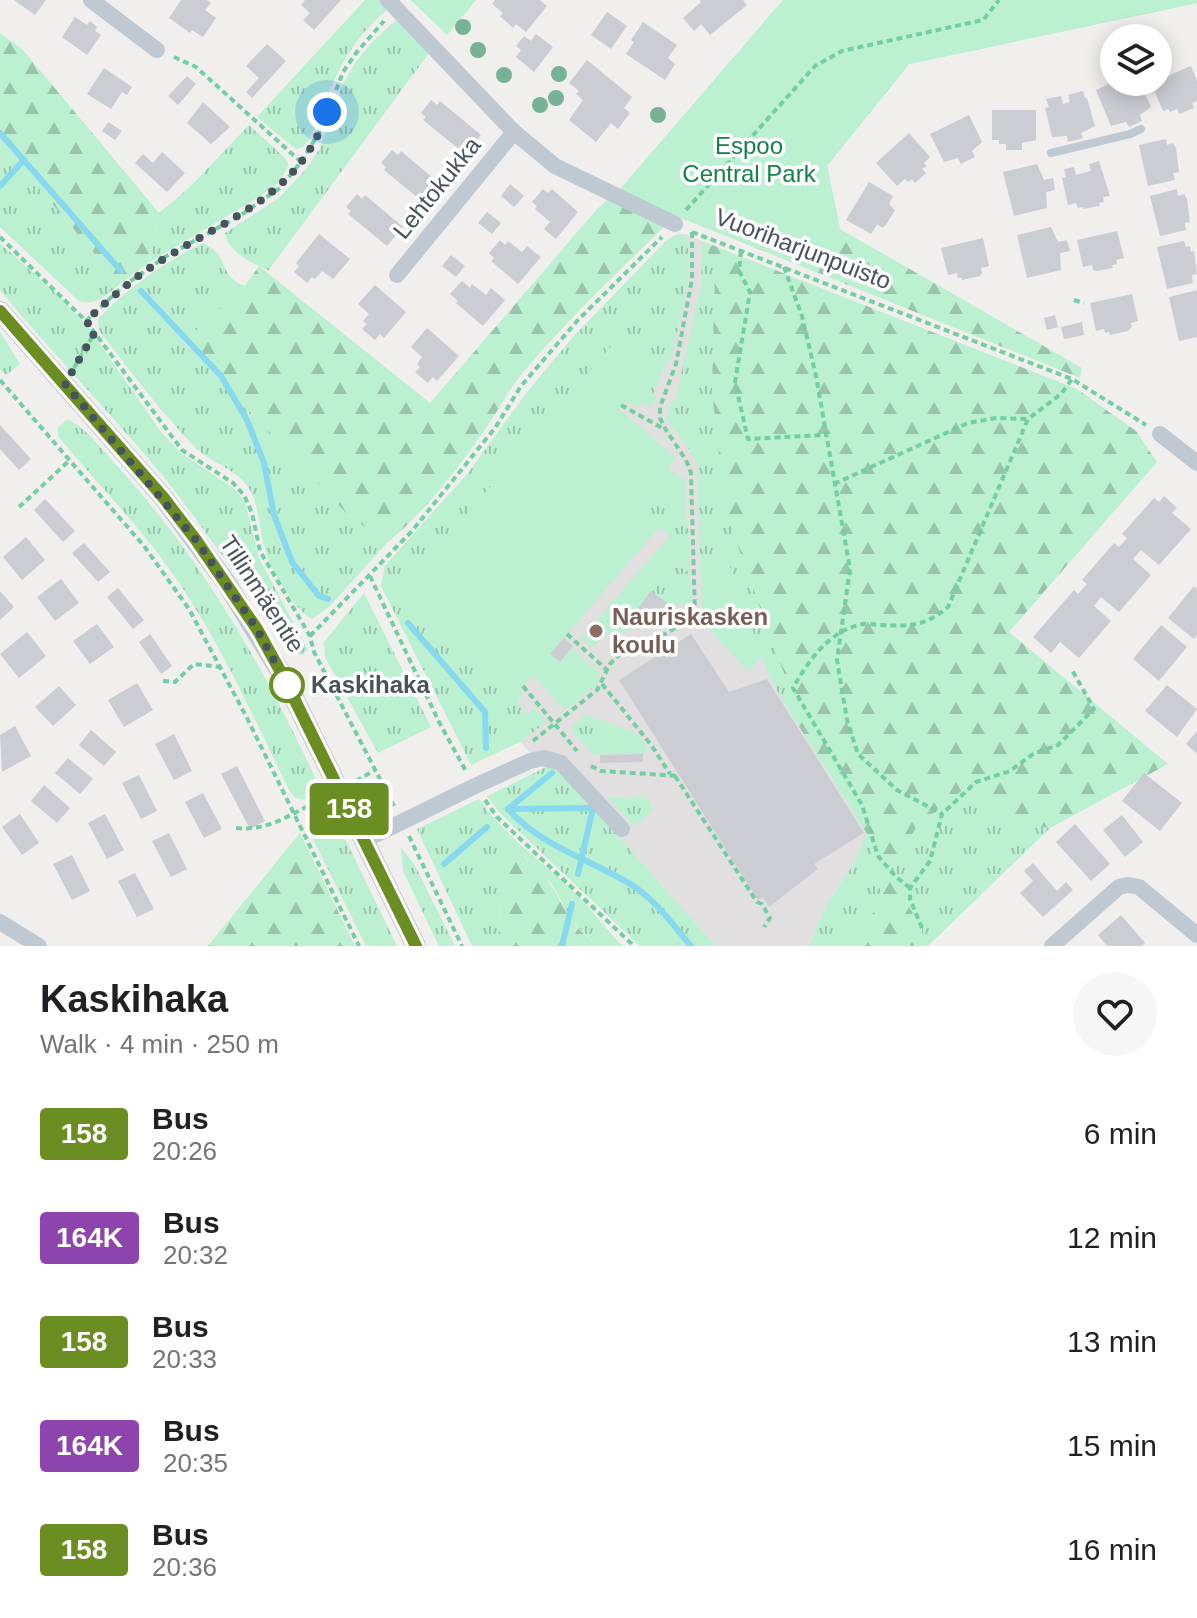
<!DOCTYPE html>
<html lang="en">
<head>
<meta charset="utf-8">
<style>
  :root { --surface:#fff; --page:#f6f6f6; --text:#202124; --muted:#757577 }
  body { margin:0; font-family:Arial,sans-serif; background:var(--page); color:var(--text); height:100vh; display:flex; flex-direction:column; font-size:30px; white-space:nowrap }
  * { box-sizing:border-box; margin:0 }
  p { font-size:26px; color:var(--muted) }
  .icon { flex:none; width:44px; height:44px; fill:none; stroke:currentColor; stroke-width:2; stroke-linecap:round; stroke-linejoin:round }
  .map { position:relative; height:946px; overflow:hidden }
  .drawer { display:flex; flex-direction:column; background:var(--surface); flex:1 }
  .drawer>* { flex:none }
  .badge { padding:0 16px; border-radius:6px; font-size:28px; line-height:52px }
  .controls { position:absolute; left:1100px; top:24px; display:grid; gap:16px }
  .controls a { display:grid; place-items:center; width:72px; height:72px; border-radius:50%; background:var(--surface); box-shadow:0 4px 20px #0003; font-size:40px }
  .you { position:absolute; width:40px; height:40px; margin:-20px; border:6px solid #fff; border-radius:50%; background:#1a73e8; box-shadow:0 0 0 12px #1a73e833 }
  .map>.badge { position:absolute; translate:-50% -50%; box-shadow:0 0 0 4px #fff }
  .round { display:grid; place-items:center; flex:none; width:84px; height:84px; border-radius:42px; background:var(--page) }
  .head { display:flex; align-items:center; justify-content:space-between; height:136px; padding:0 40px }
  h1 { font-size:38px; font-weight:700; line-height:60px }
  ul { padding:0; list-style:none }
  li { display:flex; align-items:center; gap:24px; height:104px; padding:0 40px }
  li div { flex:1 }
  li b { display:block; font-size:30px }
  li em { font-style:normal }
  li .badge { min-width:88px; font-weight:700; text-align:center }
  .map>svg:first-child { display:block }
</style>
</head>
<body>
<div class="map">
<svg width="1197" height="946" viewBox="0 0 1197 946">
  <defs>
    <pattern id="grass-tufts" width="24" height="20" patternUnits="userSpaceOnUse" patternTransform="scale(2)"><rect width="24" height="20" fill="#bbf0d0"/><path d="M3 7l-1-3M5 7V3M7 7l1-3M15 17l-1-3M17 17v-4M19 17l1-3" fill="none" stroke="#9ac5ac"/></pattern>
    <pattern id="forest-firs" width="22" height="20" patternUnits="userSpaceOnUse" patternTransform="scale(2)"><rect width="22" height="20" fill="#bbf0d0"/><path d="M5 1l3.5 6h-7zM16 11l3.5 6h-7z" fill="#9ac5ac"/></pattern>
  </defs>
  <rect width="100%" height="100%" fill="#f1eeee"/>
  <!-- education -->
  <path fill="#e2dfe0" d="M686,234L702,241L715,268L786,706L867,834L851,868L825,907L812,939L807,946H716L558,769L544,768L381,586L385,566L468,473L528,391L573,337L665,242L675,235Z"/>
  <!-- grass -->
  <g fill="url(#grass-tufts)">
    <path d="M365,0H380L387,10C339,51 333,86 309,140L303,147L296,149L257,117Z"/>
    <path d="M396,20L429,53L268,271C252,262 228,253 225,233L279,198L306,169L320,148L342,86L355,63L372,42Z"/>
    <path d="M249,125L286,159L289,165L279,182L259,197L150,262L159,213L190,187Z"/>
    <path d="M0,142L120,284C107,294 96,307 79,301L0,227Z"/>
    <path d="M686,234C695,275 679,321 670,362H667L653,394L657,397L653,406L639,404L636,407L624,401L402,589L520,690L522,695L517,701L527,715L534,708L546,722L522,741L471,765L381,586L385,566L468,473L528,391L573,337L665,242L675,235Z"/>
    <path d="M702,241L715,268L712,390L786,676V706L769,676L726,556L700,557L697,465L690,451L666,418L671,401L675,402L701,284Z"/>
    <path d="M0,243L59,296L88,327L161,432L181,453L236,490L245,502L259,558L308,650L300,655C249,599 210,534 162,475C110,412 52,353 0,290Z"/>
    <path d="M203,243C227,254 219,267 233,279C236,283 241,284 245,286L184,342L349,516L387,543L330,606L312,619C294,610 270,568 265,549C260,531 259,506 250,490C239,470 213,464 197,449C161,413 131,371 99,331L98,319C129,287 163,263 203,243Z"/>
    <path d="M0,332L20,364L6,375L0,370Z"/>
    <path d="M67,419C88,429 104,452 120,469C208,567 266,672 321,790L303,800L294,797L289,790C255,720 223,648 179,583C144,530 98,485 58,436V428Z"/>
    <path d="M645,493L659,507L686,514L689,536H670L635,505Z"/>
    <path d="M677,566L690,572L691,603H680L672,608L651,591Z"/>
    <path d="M364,593L431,727L378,753L325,657L324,642Z"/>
    <path d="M579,654L600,673L597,686L589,690L574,660Z"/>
    <path d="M586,714L602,720L603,754L593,755L570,729Z"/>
    <path d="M551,767L558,769L716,946H640L501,814L487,796L544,768Z"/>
    <path d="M968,786L1004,821L1050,828L928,946H923L921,928L888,873L918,825Z"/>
    <path d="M645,796L651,804V811L634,826L608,798Z"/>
    <path d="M479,799C506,839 548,864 581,899C596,915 607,931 623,946H597L572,921L552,884L525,856L501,882L498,946H472L417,829Z"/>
    <path d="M326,802L334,816L397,946H366L364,942L305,823L309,813Z"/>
    <path d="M867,834L883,901L845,946H807L812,939L825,907L851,868Z"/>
    <path d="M401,847L414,864L455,946H439L403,871Z"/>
  </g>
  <!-- forest -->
  <g fill="url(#forest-firs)">
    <path d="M1197,0V3L909,64L827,166L840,229L1082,368L1080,378L701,226L827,69Z"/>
    <path d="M0,33L23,50L159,213L150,262L120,284L0,142Z"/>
    <path d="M609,199L665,226C615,275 565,322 520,376C509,390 500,407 490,422C461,465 427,510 387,543L349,516L184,342L245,286L259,266L430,403L598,208Z"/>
    <path d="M702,241L1077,389L1136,431L1157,462L1009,632L1168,764L1050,828L1004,822L968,786L918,825L888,873L922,928L923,946H845L883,901L867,834L786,706L785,676L725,511L712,390L715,268Z"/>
    <path d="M300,833L355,946H208Z"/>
    <path d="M509,850C545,863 552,889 571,919C577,929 588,937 597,946H498L501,882Z"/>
  </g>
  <!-- park -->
  <g fill="#bbf0d0">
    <path d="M411,0H476L447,35Z"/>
    <path d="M783,0H1197V3L909,64L827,165L840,229L818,272L673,215L620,189Z"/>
    <path d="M624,331L659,361L618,408L676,458L668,468L686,481V514L659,507L646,494L636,505L660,526L551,653L560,662L572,648L579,654L574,660L589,690L565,711L533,675L520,690L402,589Z"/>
    <path d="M670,536H689L690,572L677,566C656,586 639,604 628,631L609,633L591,648L581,638Z"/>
    <path d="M726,556L762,656L748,671L702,621L700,557Z"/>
    <path d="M602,720L637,734L648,749L643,754H603Z"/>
  </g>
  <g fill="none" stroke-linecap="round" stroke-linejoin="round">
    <!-- stream -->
    <g stroke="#87d9ef" stroke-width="6">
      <path d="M0,133L121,271"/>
      <path d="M0,186L24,160"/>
      <path d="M141,291L221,376L247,420L264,463L274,515L292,562L319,596L328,599"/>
      <path d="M408,623L485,712L486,748"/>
      <path d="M508,809C543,848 593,860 635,887C657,902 674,926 691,946"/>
      <path d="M508,809L593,808L578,874"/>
      <path d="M508,809L552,773"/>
      <path d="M444,864L487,827"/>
      <path d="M562,946L572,904"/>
    </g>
  </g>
  <!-- building -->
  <g fill="#cbcdd3">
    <path d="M14,0H46L35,15Z"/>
    <path d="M181,0H207L211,3L205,10L216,18L203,37L192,30L190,33L169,18Z"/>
    <path d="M305,0H341L314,30L303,20L310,13L301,5Z"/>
    <path d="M495,0H540L547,6L526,32L516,24L513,28L500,16L503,13L492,4Z"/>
    <path d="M700,0H743L747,5L710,35L701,24L694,31L683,18L701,2Z"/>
    <path d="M607,12L627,26L611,49L591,35Z"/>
    <path d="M75,17L87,25L90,21L97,27L95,31L101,35L87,55L62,37Z"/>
    <path d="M643,22L677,45L668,58L675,64L665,80L626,54L634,42L631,40Z"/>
    <path d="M536,34L553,47L534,72L516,57L521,50L516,46L524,36L531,41Z"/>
    <path d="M267,44L286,61L252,98L246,92L259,78L246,66Z"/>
    <path d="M587,60L632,97L624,108L630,113L618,129L611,123L596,142L569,120L583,100L576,94L579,91L569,83Z"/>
    <path d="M1191,66L1197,81V101L1192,103L1194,108L1179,114L1177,109L1170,112L1168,109L1163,111L1151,83Z"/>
    <path d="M104,68L132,87L127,95L122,92L111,109L87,94Z"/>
    <path d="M187,76L196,84L178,105L168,96Z"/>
    <path d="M1113,82H1139L1151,107L1140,115L1142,121L1129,127L1126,122L1111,126L1096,90Z"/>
    <path d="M1083,91L1085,98H1087L1095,126L1081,133L1083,138L1068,142L1067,136L1052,137L1045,108L1049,107L1046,99L1061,96L1063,104L1070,102L1068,95Z"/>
    <path d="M431,100L437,105L440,101L481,135L465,154L423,120L426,117L421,113Z"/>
    <path d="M203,102L230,127L211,144L187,123Z"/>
    <path d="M992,110H1036V140L1022,143V150H1006V144H999V140H992Z"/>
    <path d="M969,115L982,142L972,151L975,157L961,164L958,158L944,162L930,134Z"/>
    <path d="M108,122L122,131L115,140L102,131Z"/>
    <path d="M909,133L930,157L924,163L927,166L922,169L926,173L915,183L912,179L908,182L905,179L897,186L876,163Z"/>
    <path d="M1166,139L1167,145L1173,143L1176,148L1179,172L1173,173L1175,180L1148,186L1139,145Z"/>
    <path d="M392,150L398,155L401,151L439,183L423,202L384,170L386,167L381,163Z"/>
    <path d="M162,152L185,173L167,192L135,163L143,154L153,163Z"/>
    <path d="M1099,161L1110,196L1103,197L1104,202L1099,203L1100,206L1083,209V207L1078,208L1076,203L1068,205L1062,178L1066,177L1064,169L1074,167L1076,175L1091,171L1089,164Z"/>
    <path d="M1037,164L1044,180L1053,178L1055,190L1046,192L1047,208L1014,216L1003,172Z"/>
    <path d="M869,182L893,196L889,204L895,210L886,225L882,228L877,224L871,234L846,220Z"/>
    <path d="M510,184L524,196L514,207L501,196Z"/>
    <path d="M543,189L548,193L552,189L578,212L556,239L544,229L550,222L535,209L537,206L532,202Z"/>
    <path d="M1177,189L1178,196L1184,194L1187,199L1190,222L1185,223L1186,230L1160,236L1150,196Z"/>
    <path d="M357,194L362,199L365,195L403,227L387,246L348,214L351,211L346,207Z"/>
    <path d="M487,212L501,223L492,234L478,223Z"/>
    <path d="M1051,227L1058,242L1067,240L1070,251L1060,253L1061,270L1027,278L1017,235Z"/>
    <path d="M1117,231L1124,258L1116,260L1117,264L1112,265L1113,268L1097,271L1093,270L1092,265L1083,267L1077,240Z"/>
    <path d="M319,234L350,259L333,279L322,271L315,279L312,277L307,283L294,272L299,266L296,263Z"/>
    <path d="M983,238L989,266L981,268L982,273L980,276L962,280V278H958L957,273L948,275L941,248Z"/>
    <path d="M500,240L505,245L508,241L522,252L527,246L541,257L518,284L491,261L494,258L489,253Z"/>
    <path d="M1184,241L1186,247L1190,246L1191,252L1194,251L1197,274L1192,275L1193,283L1167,289L1157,247Z"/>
    <path d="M451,255L465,266L456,277L442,266Z"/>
    <path d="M462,281L470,288L472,284L486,295L491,288L505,300L483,326L456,303L458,301L450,294Z"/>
    <path d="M375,285L406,312L384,338L380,334L375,340L362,329L367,324L363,321L369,314L358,304Z"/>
    <path d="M1197,290V337L1179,341L1169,297Z"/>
    <path d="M1132,294L1138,321L1131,323L1132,327L1128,331L1110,335L1109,332L1105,333L1104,329L1096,331L1090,303Z"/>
    <path d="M1055,315L1058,327L1047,330L1044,318Z"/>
    <path d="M1082,322L1084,335L1064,339L1061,327Z"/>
    <path d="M427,328L459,356L437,381L433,377L428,383L415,372L420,367L417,364L422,357L411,347Z"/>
    <path d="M0,425L31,459L19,470L0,449Z"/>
    <path d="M1164,496L1177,508L1172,513L1191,529L1159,565L1141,550L1133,559L1151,575L1119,612L1101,597L1094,606L1111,621L1079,658L1060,642L1051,653L1033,637L1074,590L1078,594L1087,584L1082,580L1114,543L1119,547L1127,538L1122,534L1154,498L1159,502Z"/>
    <path d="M45,499L75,531L63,542L34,510Z"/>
    <path d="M26,537L45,560L22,580L3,557Z"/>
    <path d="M84,543L110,572L98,582L72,553Z"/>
    <path d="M61,579L79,603L55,621L37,597Z"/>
    <path d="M1194,586L1197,589V635L1194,639L1168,618Z"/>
    <path d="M118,588L144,620L133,629L107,597Z"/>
    <path d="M0,591L14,607L0,620Z"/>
    <path d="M651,591L667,603L651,624L635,612Z"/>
    <path d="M97,624L114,647L90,664L73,641Z"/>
    <path d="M1161,625L1187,647L1159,681L1133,659Z"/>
    <path d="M27,632L46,656L19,678L0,654Z"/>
    <path d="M150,634L172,666L161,674L139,642Z"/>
    <path d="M691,634L729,692L767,679L864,833L814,864L818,869L769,907L763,897L758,900L619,680Z"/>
    <path d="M564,638L573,646L560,662L550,654Z"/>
    <path d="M137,683L153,710L124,727L108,700Z"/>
    <path d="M1167,685L1197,709L1177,737L1145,711Z"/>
    <path d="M59,686L76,705L53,726L35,707Z"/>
    <path d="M15,726L31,756L2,772L0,735Z"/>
    <path d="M91,730L116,752L104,766L79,745Z"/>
    <path d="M1197,731V754L1186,744Z"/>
    <path d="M174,734L192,771L174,780L155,744Z"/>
    <path d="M643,754V762L600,763V755Z"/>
    <path d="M68,758L93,779L80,794L55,773Z"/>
    <path d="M237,766L265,821L250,829L221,774Z"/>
    <path d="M1144,773L1182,803L1160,831L1122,801Z"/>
    <path d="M139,775L157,811L141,819L122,783Z"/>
    <path d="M44,785L70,808L57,823L31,801Z"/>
    <path d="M203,793L222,829L204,838L185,802Z"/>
    <path d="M20,814L39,843L22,855L2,827Z"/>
    <path d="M105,814L124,850L107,859L88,823Z"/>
    <path d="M1122,815L1143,842L1125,857L1103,830Z"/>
    <path d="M1075,824L1110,864L1091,881L1056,842Z"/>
    <path d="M169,833L187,869L171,877L152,841Z"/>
    <path d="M72,855L90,891L72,900L53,864Z"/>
    <path d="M1033,863L1057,891L1066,882L1073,890L1043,917L1020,893L1033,881L1024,871Z"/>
    <path d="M135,873L154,909L137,917L118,881Z"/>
    <path d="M1121,915L1145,943L1142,946H1107L1098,935Z"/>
  </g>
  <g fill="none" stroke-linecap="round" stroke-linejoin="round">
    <!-- path -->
    <g stroke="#72cfa1" stroke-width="4" stroke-dasharray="6 4" stroke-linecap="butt">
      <path d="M174,57L196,67L301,162"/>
      <path d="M686,210L815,66L842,51L983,20L999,0"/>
      <path d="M692,232L1072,379L1146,425"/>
      <path d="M0,237L86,321L182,450L233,483L244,495L252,513L260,551L310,636L314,652L394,806"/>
      <path d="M741,251L739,271L750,292L735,382L748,439L825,435"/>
      <path d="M784,267L802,316L816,376L850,569L837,660L847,720L858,754L897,790L942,814"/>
      <path d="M1074,300L1084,303"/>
      <path d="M86,321L122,287L165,257L241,215L280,188L301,162L322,128L343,72L356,53L384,21"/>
      <path d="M74,368L95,332"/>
      <path d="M0,380L144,546L189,609L246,716L359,946"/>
      <path d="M621,405L664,429"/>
      <path d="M834,484L968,423L996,418L1028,419"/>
      <path d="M19,507L70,460"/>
      <path d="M370,576L439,722L467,773"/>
      <path d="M567,634L607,670"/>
      <path d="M310,636L412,531L495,428L521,386L578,320L662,237"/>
      <path d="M163,681L175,682L194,664L221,667"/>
      <path d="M602,684L652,746L670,774"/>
      <path d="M523,686L577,751"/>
      <path d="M533,741L597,690L610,664L619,655L667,633L695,616L691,473L686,460L666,430L660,418V407L676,364L692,279V232"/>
      <path d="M591,766L601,771L679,776"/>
      <path d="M675,776L757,902L762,904L770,918L764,927"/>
      <path d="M356,781L375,770"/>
      <path d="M485,800L497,817L634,946"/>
      <path d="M236,828C268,832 295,812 323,798"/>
      <path d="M409,836L462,946"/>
      <path d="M910,888L895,876L878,856L862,805L793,688C807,663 828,632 859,625C865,623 872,624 878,625C910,626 922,628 948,607L1028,419L1061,394L1072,379"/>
      <path d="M922,928L910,899V888L930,861L942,814L976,782L1010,771L1033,754L1058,745L1094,709L1072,670"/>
    </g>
    <!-- service -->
    <path stroke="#bec9d1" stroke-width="8" d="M1051,153L1130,134L1141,129"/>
    <!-- minor -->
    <g stroke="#bec9d1" stroke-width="16">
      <path d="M91,0L157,50"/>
      <path d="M388,0L514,132L555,166L675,224"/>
      <path d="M397,275L514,132"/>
      <path d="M1160,434L1197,463"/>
      <path d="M365,840L475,786L530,761L544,758L561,763L622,829"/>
      <path d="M0,922L39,946"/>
      <path d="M1052,946L1119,887L1128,885L1139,887L1197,935"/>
    </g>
    <!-- tertiary -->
    <path stroke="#bec9d1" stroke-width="20" d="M0,311L163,497L227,584L283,676L416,946"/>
  </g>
  <!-- trees -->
  <g fill="#77b294">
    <circle cx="463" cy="27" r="8"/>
    <circle cx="478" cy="50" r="8"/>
    <circle cx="559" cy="74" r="8"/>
    <circle cx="504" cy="75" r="8"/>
    <circle cx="556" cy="98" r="8"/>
    <circle cx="540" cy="105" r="8"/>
    <circle cx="658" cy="115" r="8"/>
  </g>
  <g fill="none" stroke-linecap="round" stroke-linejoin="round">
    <!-- line casing -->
    <g stroke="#fff" stroke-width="18">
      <path id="line" d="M0,311L163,497L196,540L257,629L283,676L416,946"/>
    </g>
    <!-- line -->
    <use href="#line" stroke="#6b8e23" stroke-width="12"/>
    <!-- walk -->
    <path stroke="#46525c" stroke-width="8" stroke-dasharray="0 14.4" d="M287,685L257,629L196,540L65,384L95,332L86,321L89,318C113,296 138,274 167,257C233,216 301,193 327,112"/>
  </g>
  <!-- markers -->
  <circle fill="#8d6e63" stroke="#fff" stroke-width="3" cx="596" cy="631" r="8"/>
  <circle fill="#fff" stroke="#6b8e23" stroke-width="4" cx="287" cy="685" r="16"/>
  <g text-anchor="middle" stroke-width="7" stroke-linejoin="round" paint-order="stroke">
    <!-- park labels -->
    <g font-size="24" fill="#14804a" stroke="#fff">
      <text x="749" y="154">Espoo<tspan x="749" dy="28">Central Park</tspan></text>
    </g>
    <!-- street labels -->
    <g font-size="24" fill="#46525c" stroke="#fff">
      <text transform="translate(437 188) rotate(-51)" y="8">Lehtokukka</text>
      <text transform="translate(803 249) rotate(21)" y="8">Vuoriharjunpuisto</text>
      <text transform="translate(262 594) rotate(57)" y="8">Tillinmäentie</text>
    </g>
    <!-- education labels -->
    <g font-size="24" font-weight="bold" fill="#785e54" stroke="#fff" text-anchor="start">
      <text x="612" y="625">Nauriskasken<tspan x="612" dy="28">koulu</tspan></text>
    </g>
    <!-- stop labels -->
    <g font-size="24" font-weight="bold" fill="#46525c" stroke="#fff" text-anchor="start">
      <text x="311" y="693">Kaskihaka</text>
    </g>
  </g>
</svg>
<div class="controls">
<a><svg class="icon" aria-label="layers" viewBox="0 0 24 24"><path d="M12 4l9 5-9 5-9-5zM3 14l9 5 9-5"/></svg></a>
</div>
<div class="you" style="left:327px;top:112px"></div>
<b class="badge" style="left:349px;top:809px;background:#6b8e23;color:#fff">158</b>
</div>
<section class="drawer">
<div class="head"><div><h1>Kaskihaka</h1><p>Walk · 4 min · 250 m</p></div><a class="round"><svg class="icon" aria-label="heart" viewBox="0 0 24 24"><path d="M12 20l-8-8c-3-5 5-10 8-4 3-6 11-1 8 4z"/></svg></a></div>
<ul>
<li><span class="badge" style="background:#6b8e23;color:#fff">158</span><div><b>Bus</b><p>20:26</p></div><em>6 min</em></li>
<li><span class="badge" style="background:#8e44ad;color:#fff">164K</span><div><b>Bus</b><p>20:32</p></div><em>12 min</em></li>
<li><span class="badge" style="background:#6b8e23;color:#fff">158</span><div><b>Bus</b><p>20:33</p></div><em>13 min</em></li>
<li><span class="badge" style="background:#8e44ad;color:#fff">164K</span><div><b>Bus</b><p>20:35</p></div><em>15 min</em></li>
<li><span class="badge" style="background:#6b8e23;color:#fff">158</span><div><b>Bus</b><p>20:36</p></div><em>16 min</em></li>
</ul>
</section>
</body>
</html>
